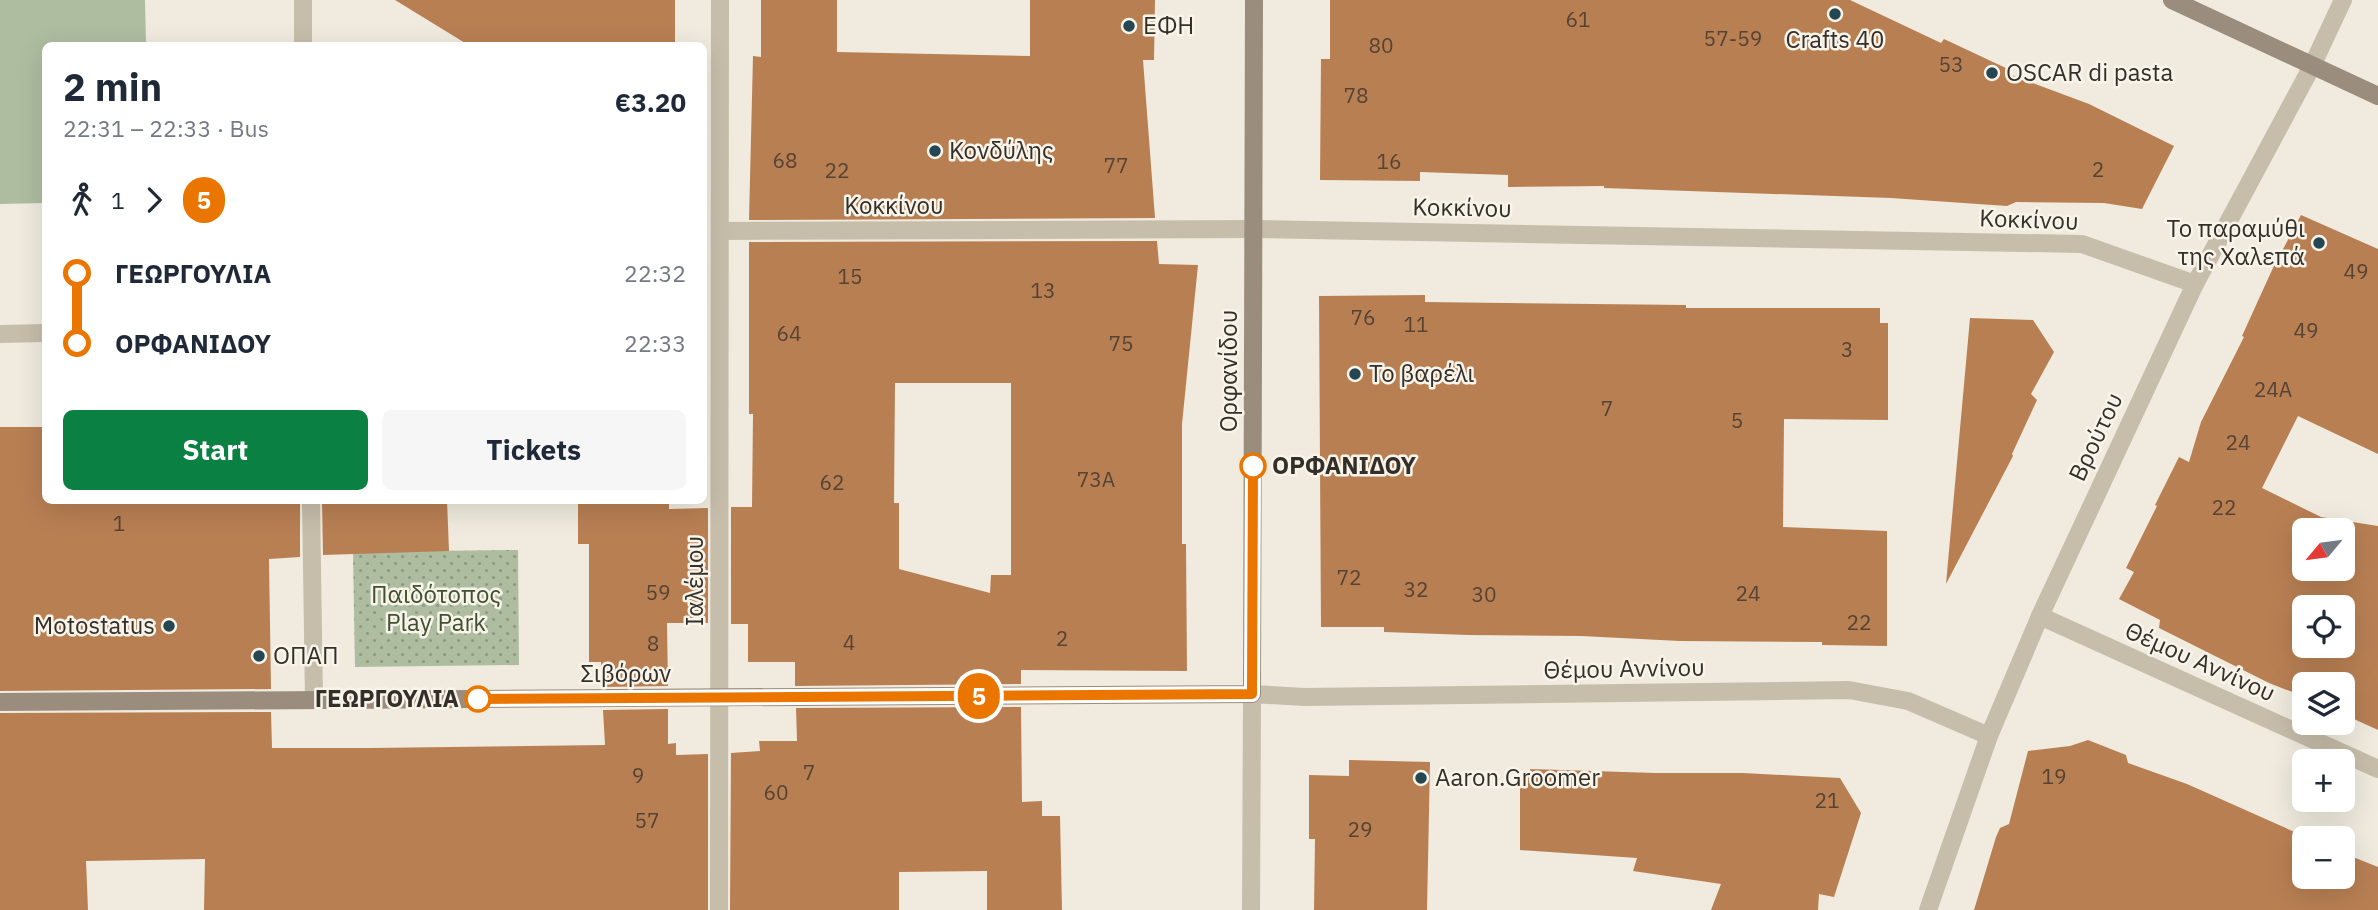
<!DOCTYPE html>
<html lang="en">
<head>
<meta charset="utf-8">
<style>
  :root { --surface:#fff; --page:#f6f6f7; --text:#1f2937; --muted:#747a83; --accent:#0b8043 }
  body { margin:0; font-family:"IBM Plex Sans",sans-serif; background:var(--page); color:var(--text); height:100vh; display:flex; flex-direction:column; font-size:26px; white-space:nowrap }
  * { box-sizing:border-box; margin:0 }
  p { font-size:23px; color:var(--muted) }
  .icon { flex:none; width:38px; height:38px; fill:none; stroke:currentColor; stroke-width:2; stroke-linecap:round; stroke-linejoin:round }
  .map { position:relative; flex:1; overflow:hidden }
  .sheet { position:absolute; left:42px; top:42px; width:665px; height:462px; display:flex; flex-direction:column; background:var(--surface); border-radius:10px; box-shadow:0 7px 28px #0002 }
  .sheet>* { flex:none }
  .badge { padding:0 14px; border-radius:23px; font-size:24px; line-height:46px }
  .needle { width:46px; rotate:241deg }
  .fabs { position:absolute; left:2292px; top:518px; display:grid; gap:14px }
  .fabs a { display:grid; place-items:center; width:63px; height:63px; border-radius:10px; background:var(--surface); box-shadow:0 7px 28px #0002; font-size:35px }
  .map>.badge { position:absolute; translate:-50% -50%; box-shadow:0 0 0 4px #fff }
  .legs { display:flex; align-items:center; gap:10px; height:77px; padding:0 21px; font-size:23px }
  .legs p { margin-inline-start:auto }
  .head { display:flex; align-items:center; justify-content:space-between; height:119px; padding:0 21px }
  h1 { font-size:38px; font-weight:700; line-height:52px }
  .primary-button { display:flex; gap:14px; margin-top:auto; padding:14px 21px }
  .primary-button a { flex:1; height:80px; border-radius:10px; background:var(--accent); color:#fff; font-size:28px; font-weight:700; line-height:80px; text-align:center }
  .primary-button a+a { background:var(--page); color:var(--text) }
  ul { padding:0 21px; list-style:none }
  li { display:flex; align-items:center; gap:24px; height:70px; font-size:26px }
  li i { display:grid; place-items:center; width:10px; height:100%; margin:0 9px; background:currentColor }
  li i::after { content:''; width:18px; height:18px; margin:-9px; border:5px solid; border-radius:50%; background:var(--surface) }
  li p { margin-inline-start:auto }
  li:first-child i { background:linear-gradient(#0000 50%,currentColor 0) }
  li:last-child i { background:linear-gradient(currentColor 50%,#0000 0) }
  .map>svg:first-child { display:block }
</style>
</head>
<body>
<div class="map">
<svg width="2378" height="910" viewBox="0 0 2378 910">
  <defs>
    <pattern id="park-dots" width="8" height="8" patternUnits="userSpaceOnUse" patternTransform="scale(1.75)"><rect width="8" height="8" fill="#aebda0"/><path d="M2 2h.1M6 6h.1" fill="none" stroke="#8e9a83" stroke-width="1.8" stroke-linecap="round"/></pattern>
  </defs>
  <rect width="100%" height="100%" fill="#f0ebde"/>
  <!-- green -->
  <path fill="#aebda0" d="M0,0H145L146,45L46,46L45,203L0,204Z"/>
  <!-- park -->
  <path fill="url(#park-dots)" d="M518,550L519,665L355,667L353,552Z"/>
  <!-- building -->
  <g fill="#b87f53" fill-rule="evenodd">
    <path d="M395,0H675V46H470Z"/>
    <path d="M761,0H837V52L1030,56V0H1155L1154,60H1143L1155,218L749,220L753,56L761,57Z"/>
    <path d="M1330,0H1850L1941,43L1944,39L2008,69L2006,73L2089,104L2174,146L2142,209L2104,203L2016,202L2007,206L1891,198L1604,188V186L1508,187V175L1420,172V181L1320,180L1321,59H1330Z"/>
    <path d="M2301,215L2378,249V454L2298,416L2262,488L2321,517L2378,526V730L2343,714V684H2305V697L2269,683L2159,628L2160,620L2119,599L2134,572L2126,568L2157,506L2155,505L2179,457L2189,462L2201,422L2244,337L2242,336L2272,270ZM2305,530H2343V569H2305ZM2305,607H2343V646H2305Z"/>
    <path d="M1157,241L1159,264L1198,265L1182,424V544H1186L1187,671L1021,670V684L795,686V662H748V624H731V507H752L753,414H749V242ZM895,383H1011V575H991L990,593L899,569V503H894Z"/>
    <path d="M1425,295V302L1686,305V308H1880V323H1888V420L1784,419L1783,527L1887,531V646L1822,645V642L1680,641L1581,636L1468,635L1384,632V627H1321L1319,296Z"/>
    <path d="M1970,318L2033,320L2054,352L2031,394L2037,400L2012,454L2013,456L1946,584Z"/>
    <path d="M0,427H46V500H300V557L269,559L271,689L0,691Z"/>
    <path d="M322,500H447L449,551L323,555Z"/>
    <path d="M578,500H669V509L708,508V623H667L668,686L602,687L601,662H589V544H578Z"/>
    <path d="M1021,707L1022,802L1042,801V816H1060L1062,910H987V871L899,872V910H730L731,753L760,751L759,741H797L796,708Z"/>
    <path d="M668,709V744L676,743V755L708,754V910H204L205,859L86,861L88,910H0V713L271,712L272,748H371L605,745L603,710Z"/>
    <path d="M2088,740L2126,755L2128,763L2187,784L2308,838H2305V877H2343V853L2378,867V910H1974L1996,837L2000,828L2009,824L2028,751L2070,746Z"/>
    <path d="M1349,760L1430,762L1427,910H1314L1315,839H1309V775L1349,776Z"/>
    <path d="M1530,769L1655,773H1743L1840,778L1861,813L1834,897L1819,894L1818,910H1711L1721,884L1633,871L1637,858L1520,850V776L1530,777Z"/>
  </g>
  <g fill="none" stroke-linecap="round" stroke-linejoin="round">
    <!-- street -->
    <g stroke="#c7bdab" stroke-width="18">
      <path d="M303,0V46"/>
      <path d="M720,231L1254,229L2082,244L2195,284"/>
      <path d="M0,334L46,333"/>
      <path d="M311,500L314,700"/>
      <path d="M2040,616L2378,769"/>
      <path d="M719,910L720,0"/>
      <path d="M1251,910L1252,694L1305,697L1849,690L1908,701L1989,736"/>
      <path d="M1928,910L1989,736L2040,616L2195,284L2312,66L2343,0"/>
    </g>
    <!-- secondary -->
    <g stroke="#9a8d7d" stroke-width="18">
      <path d="M2172,0L2378,96"/>
      <path d="M0,702L1252,694L1254,0"/>
    </g>
  </g>
  <g fill="none" stroke-linecap="round" stroke-linejoin="round">
    <!-- line-1 casing -->
    <g stroke="#fff" stroke-width="16">
      <path id="line-1" d="M478,699L1252,694L1253,466"/>
    </g>
    <!-- line-1 -->
    <use href="#line-1" stroke="#ea7600" stroke-width="10"/>
  </g>
  <!-- markers -->
  <g fill="#244752" stroke="#f8f4ea" stroke-width="2.5">
    <circle cx="1835" cy="14" r="7"/>
    <circle cx="1129" cy="26" r="7"/>
    <circle cx="1992" cy="73" r="7"/>
    <circle cx="935" cy="151" r="7"/>
    <circle cx="2319" cy="243" r="7"/>
    <circle cx="1355" cy="374" r="7"/>
    <circle cx="169" cy="626" r="7"/>
    <circle cx="259" cy="656" r="7"/>
    <circle cx="1421" cy="778" r="7"/>
  </g>
  <g fill="#fff" stroke="#ea7600" stroke-width="3.5">
    <circle cx="1253" cy="466" r="12"/>
    <circle cx="478" cy="699" r="12"/>
  </g>
  <g text-anchor="middle" stroke-width="5" stroke-linejoin="round" paint-order="stroke">
    <!-- number labels -->
    <g font-size="21" fill="#564334">
      <text x="1578" y="27">61</text>
      <text x="1733" y="46">57-59</text>
      <text x="1381" y="53">80</text>
      <text x="1951" y="72">53</text>
      <text x="1356" y="103">78</text>
      <text x="785" y="168">68</text>
      <text x="1389" y="169">16</text>
      <text x="1116" y="173">77</text>
      <text x="2098" y="177">2</text>
      <text x="837" y="178">22</text>
      <text x="2356" y="279">49</text>
      <text x="850" y="284">15</text>
      <text x="1043" y="298">13</text>
      <text x="1363" y="325">76</text>
      <text x="1416" y="332">11</text>
      <text x="2306" y="338">49</text>
      <text x="789" y="341">64</text>
      <text x="1121" y="351">75</text>
      <text x="1847" y="357">3</text>
      <text x="2273" y="397">24Α</text>
      <text x="1607" y="416">7</text>
      <text x="1737" y="428">5</text>
      <text x="2238" y="450">24</text>
      <text x="1096" y="487">73Α</text>
      <text x="832" y="490">62</text>
      <text x="2224" y="515">22</text>
      <text x="119" y="531">1</text>
      <text x="1349" y="585">72</text>
      <text x="1416" y="597">32</text>
      <text x="658" y="600">59</text>
      <text x="1748" y="601">24</text>
      <text x="1484" y="602">30</text>
      <text x="1859" y="630">22</text>
      <text x="1062" y="646">2</text>
      <text x="849" y="650">4</text>
      <text x="653" y="651">8</text>
      <text x="809" y="780">7</text>
      <text x="638" y="783">9</text>
      <text x="2054" y="784">19</text>
      <text x="776" y="800">60</text>
      <text x="1827" y="808">21</text>
      <text x="647" y="828">57</text>
      <text x="1360" y="837">29</text>
    </g>
    <!-- poi labels -->
    <g font-size="24" fill="#352f2a" stroke="#f8f4ea" text-anchor="start">
      <text x="1143" y="34">ΕΦΗ</text>
      <text x="1835" y="48" text-anchor="middle">Crafts 40</text>
      <text x="2006" y="81">OSCAR di pasta</text>
      <text x="949" y="159">Κονδύλης</text>
      <text x="2305" y="237" text-anchor="end">Το παραμύθι<tspan x="2305" dy="28">της Χαλεπά</tspan></text>
      <text x="1369" y="382">Το βαρέλι</text>
      <text x="155" y="634" text-anchor="end">Motostatus</text>
      <text x="273" y="664">ΟΠΑΠ</text>
      <text x="1435" y="786">Aaron.Groomer</text>
    </g>
    <!-- street labels -->
    <g font-size="24" fill="#352f2a" stroke="#f8f4ea">
      <text x="894" y="214">Κοκκίνου</text>
      <text transform="translate(1462 208) rotate(1)" y="8">Κοκκίνου</text>
      <text transform="translate(2029 220) rotate(2)" y="8">Κοκκίνου</text>
      <text transform="translate(1229 371) rotate(-90)" y="8">Ορφανίδου</text>
      <text transform="translate(2096 437) rotate(-65)" y="8">Βρούτου</text>
      <text transform="translate(695 581) rotate(-90)" y="8">Ιαλέμου</text>
      <text transform="translate(2200 662) rotate(24)" y="8">Θέμου Αννίνου</text>
      <text transform="translate(1624 669) rotate(-1)" y="8">Θέμου Αννίνου</text>
      <text x="626" y="682">Σιβόρων</text>
    </g>
    <!-- stop labels -->
    <g font-size="24" font-weight="bold" fill="#352f2a" stroke="#f8f4ea" text-anchor="start">
      <text x="1272" y="474">ΟΡΦΑΝΙΔΟΥ</text>
      <text x="459" y="707" text-anchor="end">ΓΕΩΡΓΟΥΛΙΑ</text>
    </g>
    <!-- park labels -->
    <g font-size="24" fill="#3f5130" stroke="#f8f4ea">
      <text x="436" y="603">Παιδότοπος<tspan x="436" dy="28">Play Park</tspan></text>
    </g>
  </g>
</svg>
<div class="fabs">
<a><svg class="needle" viewBox="-14 -14 28 28"><path d="M0-13l5 13h-10z" fill="#e53935"/><path d="M0 13l5-13h-10z" fill="#747a83"/></svg></a>
<a><svg class="icon" aria-label="locate" viewBox="0 0 24 24"><circle cx="12" cy="12" r="6"/><path d="M12 2v4M12 18v4M2 12h4M18 12h4"/></svg></a>
<a><svg class="icon" aria-label="layers" viewBox="0 0 24 24"><path d="M12 4l9 5-9 5-9-5zM3 14l9 5 9-5"/></svg></a>
<a>+</a>
<a>−</a>
</div>
<b class="badge" style="left:979px;top:696px;background:#ea7600;color:#fff">5</b>
<section class="sheet">
<div class="head"><div><h1>2 min</h1><p>22:31 – 22:33 · Bus</p></div><b>€3.20</b></div>
<div class="legs"><svg class="icon" aria-label="walk" viewBox="0 0 24 24"><circle cx="13" cy="4" r="2"/><path d="M13 8l-2 6 4 7M11 14l-3 7M7 12l3-4h3l4 4"/></svg>1<svg class="icon" aria-label="forward" viewBox="0 0 24 24"><path d="M9 5l7 7-7 7"/></svg><b class="badge" style="background:#ea7600;color:#fff">5</b></div>
<ul>
<li><i style="color:#ea7600"></i><b>ΓΕΩΡΓΟΥΛΙΑ</b><p>22:32</p></li>
<li><i style="color:#ea7600"></i><b>ΟΡΦΑΝΙΔΟΥ</b><p>22:33</p></li>
</ul>
<div class="primary-button"><a>Start</a><a>Tickets</a></div>
</section>
</div>
</body>
</html>
